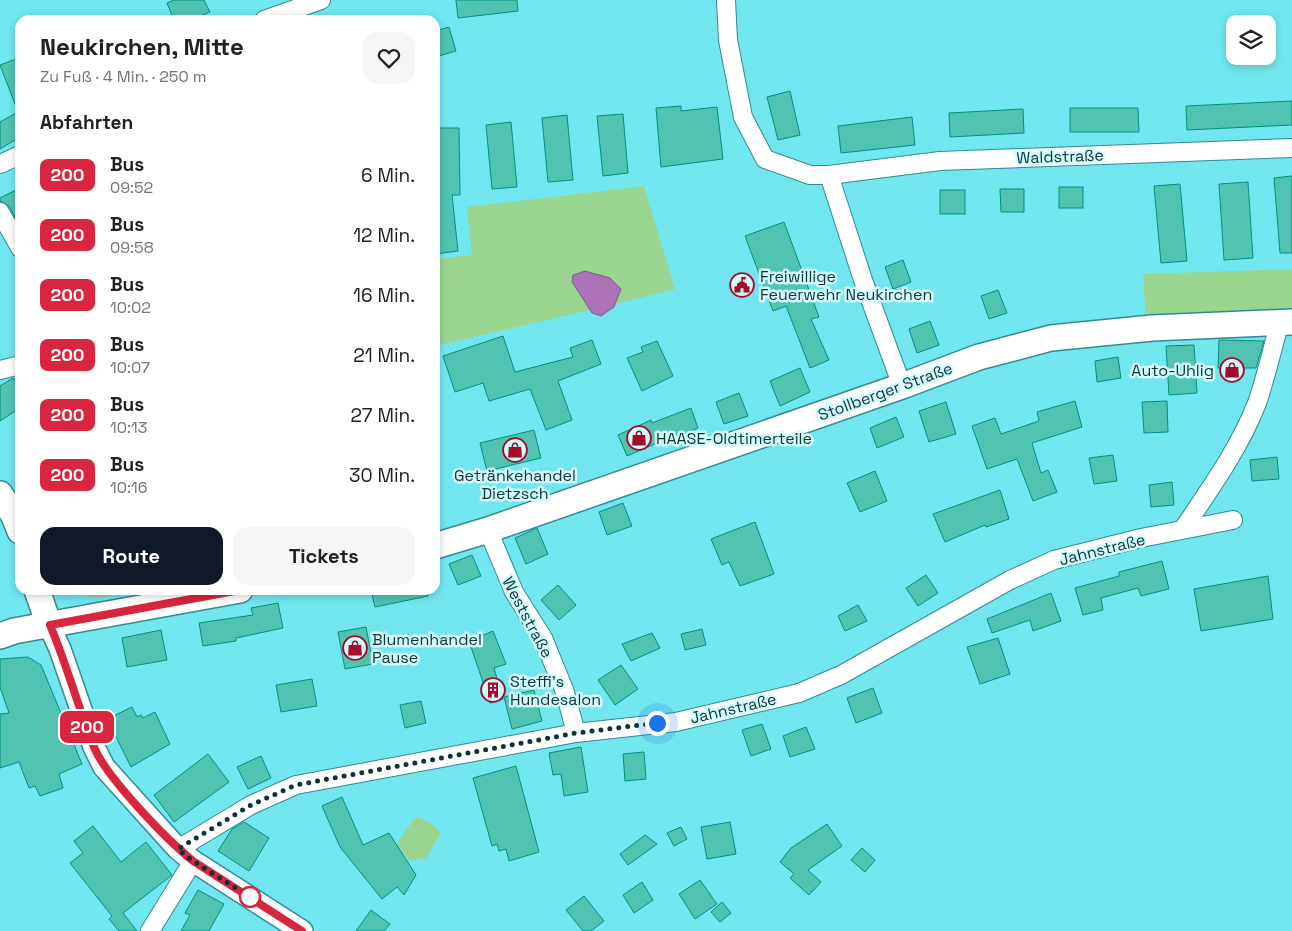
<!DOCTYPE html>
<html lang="de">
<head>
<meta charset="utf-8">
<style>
  :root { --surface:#fff; --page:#f6f6f6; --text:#202124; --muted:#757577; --accent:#111827 }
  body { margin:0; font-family:"Space Grotesk",sans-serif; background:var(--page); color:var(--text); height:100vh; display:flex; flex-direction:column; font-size:19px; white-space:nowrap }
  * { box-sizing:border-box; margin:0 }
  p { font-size:16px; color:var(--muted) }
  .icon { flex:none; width:28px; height:28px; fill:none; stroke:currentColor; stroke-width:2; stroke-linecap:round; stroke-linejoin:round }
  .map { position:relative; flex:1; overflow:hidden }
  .sheet { position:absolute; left:15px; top:15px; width:425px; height:580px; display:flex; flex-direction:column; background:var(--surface); border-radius:15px; box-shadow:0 2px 8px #0003 }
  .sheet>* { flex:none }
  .badge { padding:0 10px; border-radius:8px; font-size:18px; line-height:32px }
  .controls { position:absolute; left:1226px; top:15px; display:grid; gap:10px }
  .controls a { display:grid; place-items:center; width:50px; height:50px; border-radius:10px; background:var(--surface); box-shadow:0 2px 8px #0003; font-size:25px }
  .you { position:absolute; width:25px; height:25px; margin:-12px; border:4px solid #fff; border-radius:50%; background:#1a73e8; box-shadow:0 0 0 8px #1a73e833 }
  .map>.badge { position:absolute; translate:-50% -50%; box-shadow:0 0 0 2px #fff }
  h2 { padding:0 25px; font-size:19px; line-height:45px }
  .round { display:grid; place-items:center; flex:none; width:52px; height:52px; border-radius:15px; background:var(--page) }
  .overview { display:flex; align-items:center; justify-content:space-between; height:85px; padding:0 25px }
  h1 { font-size:24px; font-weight:700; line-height:38px }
  .primary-button { display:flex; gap:10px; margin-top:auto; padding:10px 25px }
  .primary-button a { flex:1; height:58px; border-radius:15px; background:var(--accent); color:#fff; font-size:20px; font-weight:700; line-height:58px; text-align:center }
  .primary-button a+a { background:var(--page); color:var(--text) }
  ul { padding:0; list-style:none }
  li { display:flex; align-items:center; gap:15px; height:60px; padding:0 25px }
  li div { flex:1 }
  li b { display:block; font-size:19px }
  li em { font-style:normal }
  li .badge { min-width:55px; font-weight:700; text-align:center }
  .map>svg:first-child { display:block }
</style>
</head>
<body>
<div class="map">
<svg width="1292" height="931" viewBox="0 0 1292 931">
  <rect width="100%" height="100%" fill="#71e6ee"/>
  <!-- green -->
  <g fill="#9ad590">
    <path d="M644,186L675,289L615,304L621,289L572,282L590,310L435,346V259L472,255L467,207Z"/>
    <path d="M1292,269V312L1146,317L1143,274Z"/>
    <path d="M79,590H109L111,596L92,598Z"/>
    <path d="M415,817C425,818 436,826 441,834L426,858L409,861L397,844Z"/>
  </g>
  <!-- water -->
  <path fill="#ab72b7" stroke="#7c5f91" d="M585,271L610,278L621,289L614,307L601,316L592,313L572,282L573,275Z"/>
  <!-- building -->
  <g fill="#51c3b0" stroke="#009180">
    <path d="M174,0H204L210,12L191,20H174L167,3Z"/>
    <path d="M456,0H517L518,11L458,18Z"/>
    <path d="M449,27L456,51L435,57V31Z"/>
    <path d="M16,59L20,68V137L0,149V122L18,112L0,65Z"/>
    <path d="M790,91L800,135L778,140L767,97Z"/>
    <path d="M1292,101V125L1187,130L1186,106Z"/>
    <path d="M681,106V111L717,107L723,159L661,167L656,108Z"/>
    <path d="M1070,108H1138L1139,132H1070Z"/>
    <path d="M1023,109L1024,133L950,137L949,113Z"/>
    <path d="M623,114L628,173L603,176L597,116Z"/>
    <path d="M567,115L573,180L548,182L542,118Z"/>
    <path d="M912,117L915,145L841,153L838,126Z"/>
    <path d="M511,122L517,187L492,189L486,125Z"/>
    <path d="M435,128H459L460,195H452L458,251L435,254Z"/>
    <path d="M1292,176V253H1280L1274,178Z"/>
    <path d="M1248,182L1253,258L1224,260L1219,184Z"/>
    <path d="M1180,184L1187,261L1161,263L1154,186Z"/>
    <rect x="1059" y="187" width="24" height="21"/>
    <path d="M20,188V226L9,206L0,201V198Z"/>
    <path d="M1000,189H1024V212H1001Z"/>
    <rect x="940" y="190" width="25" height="24"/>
    <path d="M784,222L819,317L811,319L829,360L810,368L786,306L773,311L745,236Z"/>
    <path d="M903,260L911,282L893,289L885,267Z"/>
    <path d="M998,290L1007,313L989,319L981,296Z"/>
    <path d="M930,321L939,345L917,353L909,329Z"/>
    <path d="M503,336L515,372L573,357L570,348L592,340L601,364L558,381L572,420L546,430L530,389L489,401L483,383L455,392L443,356Z"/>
    <path d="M1219,340L1264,341L1256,368H1218Z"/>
    <path d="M657,341L673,376L642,391L627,358L643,352L641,347Z"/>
    <path d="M1194,345L1197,393L1169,395L1166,346Z"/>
    <path d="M1118,357L1121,378L1097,382L1095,361Z"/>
    <path d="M800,368L810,392L780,406L770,381Z"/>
    <path d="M13,378L20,388V408L0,421V386Z"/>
    <path d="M739,393L748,416L724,424L716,402Z"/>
    <path d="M1075,401L1082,427L1032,443L1041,473L1048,470L1057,492L1033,501L1017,459L987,469L972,426L995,418L1001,434L1039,421L1037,412Z"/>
    <path d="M1167,401L1168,432L1144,433L1142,402Z"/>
    <path d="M946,402L956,434L929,442L919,411Z"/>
    <path d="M691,408L698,428L678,436V434L627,456L618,435L651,420L652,423Z"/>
    <path d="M896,417L904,437L877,448L870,428Z"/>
    <path d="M534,430L541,458L487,471L480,443Z"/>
    <path d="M1113,455L1117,481L1094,484L1089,458Z"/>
    <path d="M1277,457L1279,479L1252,481L1250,460Z"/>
    <path d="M875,471L887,501L860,512L847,483Z"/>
    <path d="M1172,482L1174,505L1151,507L1149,485Z"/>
    <path d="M1000,490L1009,519L986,527L985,525L945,542L933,514Z"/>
    <path d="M623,503L632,526L607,535L599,512Z"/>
    <path d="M755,522L774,574L740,586L729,562L722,565L711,539Z"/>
    <path d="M537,528L548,554L526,564L515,538Z"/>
    <path d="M472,555L481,576L458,585L449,564Z"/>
    <path d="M1162,561L1169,589L1141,596L1138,588L1101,598L1103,610L1083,615L1075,588L1119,576V572Z"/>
    <path d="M926,575L938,593L918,606L906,588Z"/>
    <path d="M1268,576L1273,619L1201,631L1194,589Z"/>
    <path d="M558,585L576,605L559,620L541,600Z"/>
    <path d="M371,590H428V596L375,607Z"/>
    <path d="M1051,593L1061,621L1033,631L1030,620L992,633L987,619Z"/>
    <path d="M278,603L283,628L236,638V641L203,646L199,623L253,615L251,608Z"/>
    <path d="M858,605L867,621L845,631L838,616Z"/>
    <path d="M366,627L373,664L345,669L338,632Z"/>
    <path d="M702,629L706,645L685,650L681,634Z"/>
    <path d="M161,630L167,660L127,667L122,638Z"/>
    <path d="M493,631L506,664L494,668L503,699L490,703L469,641Z"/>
    <path d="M652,633L660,648L631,661L622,644Z"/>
    <path d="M998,638L1010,674L980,684L967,647Z"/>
    <path d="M28,657L41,665L44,672L82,764L59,774L63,788L40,796L35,786L29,788L19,762L0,768V714L9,713L0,687V659Z"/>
    <path d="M621,665L638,689L615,705L598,680Z"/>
    <path d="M312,679L317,706L281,712L276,685Z"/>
    <path d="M873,688L882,713L856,723L847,698Z"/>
    <path d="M534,690L542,721L512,729L504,697Z"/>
    <path d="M421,701L426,723L405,728L400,705Z"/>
    <path d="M132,707L137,717L141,715L143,718L155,712L170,744L131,767L107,719Z"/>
    <path d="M762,724L771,749L751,756L742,730Z"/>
    <path d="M806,727L815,749L790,757L783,736Z"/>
    <path d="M581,747L588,792L564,796L561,774L553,775L549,753Z"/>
    <path d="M644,752L646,779L625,781L623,754Z"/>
    <path d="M208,754L229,782L174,822L154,795Z"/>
    <path d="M261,756L271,778L248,789L237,767Z"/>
    <path d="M516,766L539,852L509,861L506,849L499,851L497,844L492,846L473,778Z"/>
    <path d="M342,797L363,845L389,833L416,875L404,895L397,887L382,899L340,847L322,806Z"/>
    <path d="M244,822L269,838L249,871L218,851L232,829Z"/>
    <path d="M730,822L736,854L707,859L701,827Z"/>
    <path d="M827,824L842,846L808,870L821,882L809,895L790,878L794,874L780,862L791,848Z"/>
    <path d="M93,826L121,862L146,842L172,875L123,913L137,931H119L109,919L112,916L70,863L83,853L74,841Z"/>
    <path d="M681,827L687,839L674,846L667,833Z"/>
    <path d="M645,835L657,844L628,865L620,854Z"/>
    <path d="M862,848L875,860L865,872L851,860Z"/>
    <path d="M700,880L717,904L695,919L679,894Z"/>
    <path d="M642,882L653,900L634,913L623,895Z"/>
    <path d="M198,890L224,904L209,931H181L190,915L185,913Z"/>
    <path d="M584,896L604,921L591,931H583L566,910Z"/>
    <path d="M722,902L731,913L720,922L711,912Z"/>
    <path d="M371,910L390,924L384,931H356Z"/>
  </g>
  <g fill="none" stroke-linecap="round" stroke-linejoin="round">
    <!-- minor casing -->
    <g stroke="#308c92" stroke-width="20">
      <g id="minor">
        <path d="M726,0L728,40L743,117L765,159L810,175H829L863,280L902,386"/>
        <path d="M264,20L321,0"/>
        <path d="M0,164L20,155"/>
        <path d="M829,175L940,161L1292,148"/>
        <path d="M0,212L20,248"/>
        <path d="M0,370L20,365"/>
        <path d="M1183,529C1210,489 1239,449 1257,403C1266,377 1272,349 1280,322"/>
        <path d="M488,530L514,592L543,638L565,692L576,733"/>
        <path d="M178,849L251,805L296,785L576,733L676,722L799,693L841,675L1010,580L1054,560L1141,538L1233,520"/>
        <path d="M150,931L193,861"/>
      </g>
    </g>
    <!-- tertiary casing -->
    <g stroke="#308c92" stroke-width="24">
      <path id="tertiary" d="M49,625L60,649L94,747L104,767L178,849L193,861L302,931"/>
    </g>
    <!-- secondary casing -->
    <g stroke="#308c92" stroke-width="28">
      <g id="secondary">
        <path d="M0,494L14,516L20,531"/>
        <path d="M435,546L488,530L902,386L979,357L1051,338L1152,328L1292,322"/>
        <path d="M37,590L49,625"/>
        <path d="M0,636L14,631L240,590"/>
      </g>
    </g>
    <!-- minor -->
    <use href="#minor" stroke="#fff" stroke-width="18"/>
    <!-- tertiary -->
    <use href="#tertiary" stroke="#fff" stroke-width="21"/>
    <!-- secondary -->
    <use href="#secondary" stroke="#fff" stroke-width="25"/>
  </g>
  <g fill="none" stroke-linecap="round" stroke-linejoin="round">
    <!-- line casing -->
    <g stroke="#fff" stroke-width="11">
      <path id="line" d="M240,590L50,625C67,665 78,707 94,747C106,777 166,839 193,861L302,931"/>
    </g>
    <!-- line -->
    <use href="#line" stroke="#d7263d" stroke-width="8"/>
    <!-- walk -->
    <path stroke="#0e3437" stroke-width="5" stroke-dasharray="0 9" d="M250,897L193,861L178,849L251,805L296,785L576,733L657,723"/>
  </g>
  <!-- icons -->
  <defs>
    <g id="civic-ring" transform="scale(1.25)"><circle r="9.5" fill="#d2fbfe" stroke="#a50a28" stroke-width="1.5"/><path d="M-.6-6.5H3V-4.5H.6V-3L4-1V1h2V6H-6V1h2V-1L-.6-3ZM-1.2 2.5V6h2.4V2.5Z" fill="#a50a28"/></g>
    <g id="shop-ring" transform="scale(1.25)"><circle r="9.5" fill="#d2fbfe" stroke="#a50a28" stroke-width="1.5"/><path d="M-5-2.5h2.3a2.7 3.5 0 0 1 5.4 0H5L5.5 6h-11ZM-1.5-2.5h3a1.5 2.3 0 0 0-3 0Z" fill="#a50a28"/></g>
    <g id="building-ring" transform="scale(1.25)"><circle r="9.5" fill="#d2fbfe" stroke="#a50a28" stroke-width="1.5"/><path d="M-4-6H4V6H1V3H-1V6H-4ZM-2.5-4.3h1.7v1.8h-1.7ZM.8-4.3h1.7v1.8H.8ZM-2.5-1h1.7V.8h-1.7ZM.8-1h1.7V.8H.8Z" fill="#a50a28"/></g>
  </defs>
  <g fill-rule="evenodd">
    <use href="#civic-ring" x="742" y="285"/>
    <use href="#shop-ring" x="1232" y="370"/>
    <use href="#shop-ring" x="639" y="438"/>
    <use href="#shop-ring" x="515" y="450"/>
    <use href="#shop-ring" x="355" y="648"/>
    <use href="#building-ring" x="493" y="690"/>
  </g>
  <!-- markers -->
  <circle fill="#fff" stroke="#d7263d" stroke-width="2.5" cx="250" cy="897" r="10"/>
  <g text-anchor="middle" stroke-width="5" stroke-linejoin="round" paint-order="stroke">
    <!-- street labels -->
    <g font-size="16" fill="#0e3437" stroke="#d2fbfe">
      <text transform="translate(1060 156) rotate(-2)" y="6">Waldstraße</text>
      <text transform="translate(885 391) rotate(-20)" y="6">Stollberger Straße</text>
      <text transform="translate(1102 549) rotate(-14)" y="6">Jahnstraße</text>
      <text transform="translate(528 617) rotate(62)" y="6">Weststraße</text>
      <text transform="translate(733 708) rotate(-13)" y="6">Jahnstraße</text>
    </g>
    <!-- poi labels -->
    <g font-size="16" fill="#0e3437" stroke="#d2fbfe" text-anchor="start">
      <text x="760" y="282">Freiwillige<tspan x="760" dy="18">Feuerwehr Neukirchen</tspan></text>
      <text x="1214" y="376" text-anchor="end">Auto-Uhlig</text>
      <text x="656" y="444">HAASE-Oldtimerteile</text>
      <text x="515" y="481" text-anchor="middle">Getränkehandel<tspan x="515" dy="18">Dietzsch</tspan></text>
      <text x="372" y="645">Blumenhandel<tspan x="372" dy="18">Pause</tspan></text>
      <text x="510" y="687">Steffi's<tspan x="510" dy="18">Hundesalon</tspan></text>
    </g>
  </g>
</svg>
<div class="controls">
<a><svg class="icon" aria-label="layers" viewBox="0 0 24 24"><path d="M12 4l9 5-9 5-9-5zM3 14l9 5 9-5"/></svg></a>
</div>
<div class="you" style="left:657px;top:723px"></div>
<b class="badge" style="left:87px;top:727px;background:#d7263d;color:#fff">200</b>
<section class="sheet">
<div class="overview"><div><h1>Neukirchen, Mitte</h1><p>Zu Fuß · 4 Min. · 250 m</p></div><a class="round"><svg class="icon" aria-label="heart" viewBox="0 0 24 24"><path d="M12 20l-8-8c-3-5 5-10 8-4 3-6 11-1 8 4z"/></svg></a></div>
<h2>Abfahrten</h2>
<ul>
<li><span class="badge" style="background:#d7263d;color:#fff">200</span><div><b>Bus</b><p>09:52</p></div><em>6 Min.</em></li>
<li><span class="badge" style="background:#d7263d;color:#fff">200</span><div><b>Bus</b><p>09:58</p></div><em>12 Min.</em></li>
<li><span class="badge" style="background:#d7263d;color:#fff">200</span><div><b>Bus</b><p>10:02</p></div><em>16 Min.</em></li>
<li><span class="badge" style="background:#d7263d;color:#fff">200</span><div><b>Bus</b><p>10:07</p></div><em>21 Min.</em></li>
<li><span class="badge" style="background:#d7263d;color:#fff">200</span><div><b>Bus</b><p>10:13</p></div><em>27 Min.</em></li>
<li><span class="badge" style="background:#d7263d;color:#fff">200</span><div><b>Bus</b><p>10:16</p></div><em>30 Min.</em></li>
</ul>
<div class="primary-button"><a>Route</a><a>Tickets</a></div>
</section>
</div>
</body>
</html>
